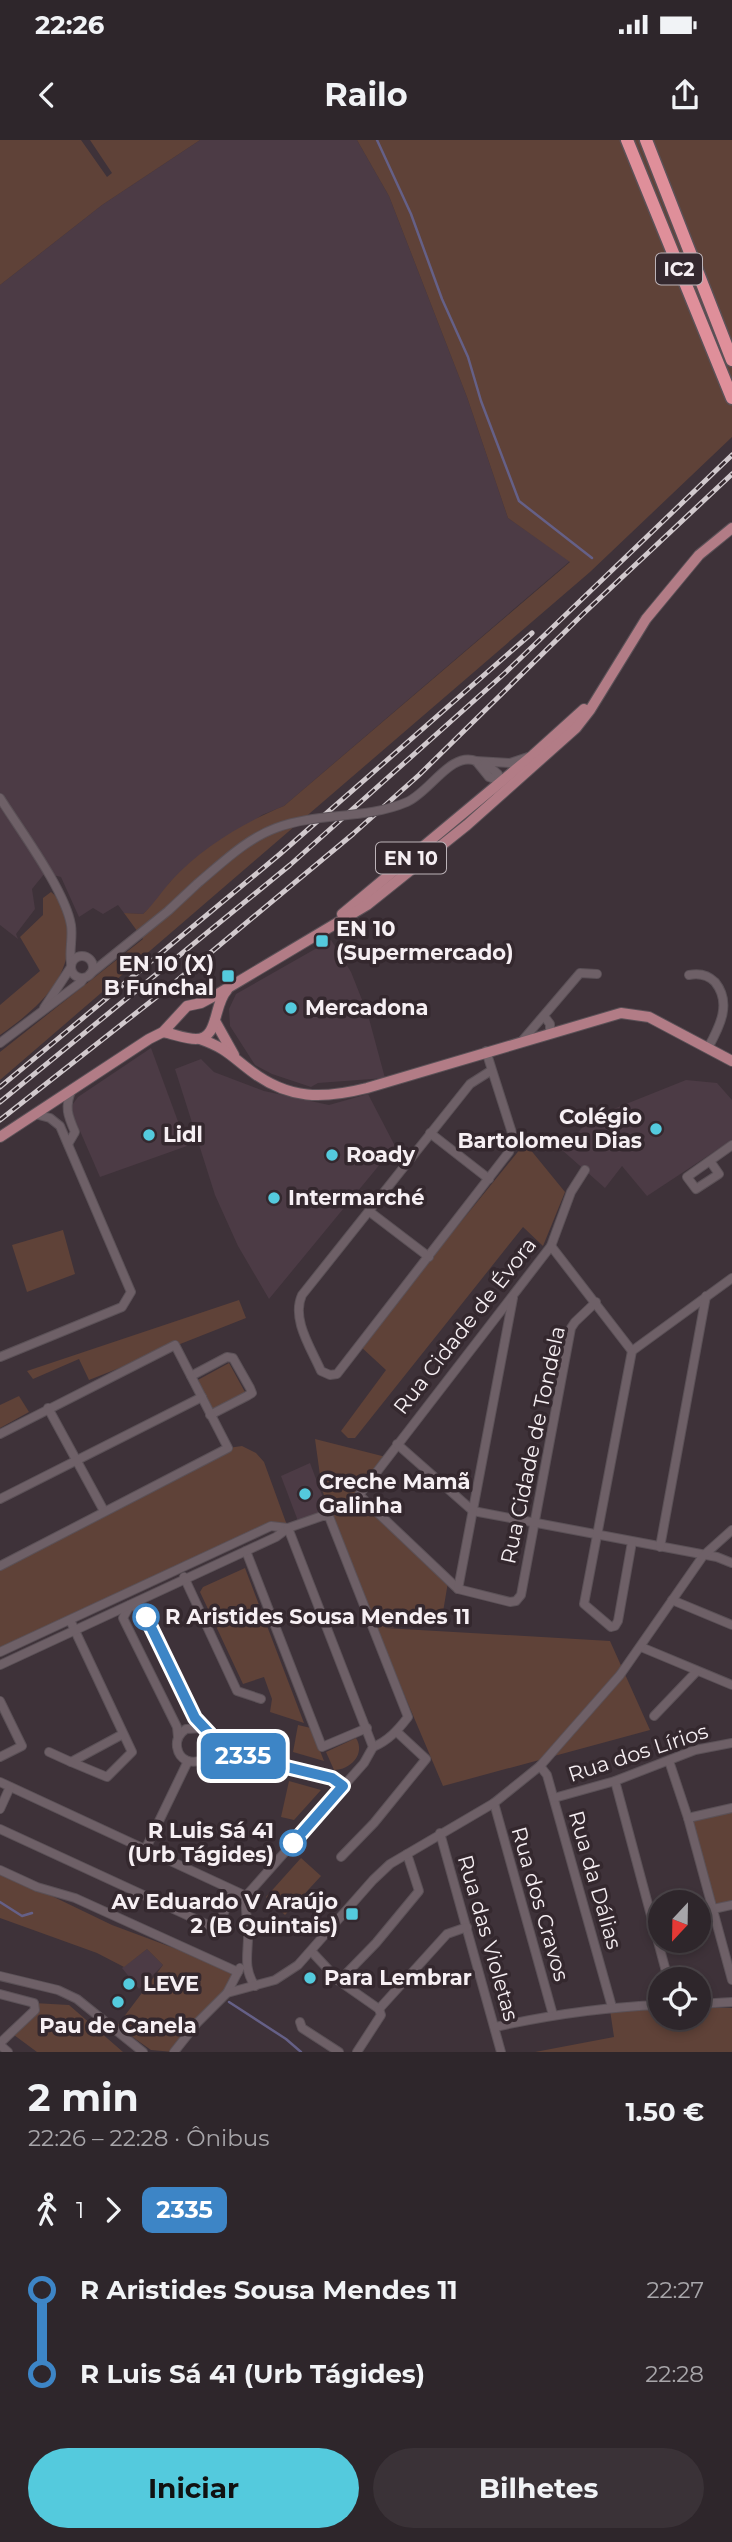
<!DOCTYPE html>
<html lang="pt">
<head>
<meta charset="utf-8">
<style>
  :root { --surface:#2e262b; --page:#3a3237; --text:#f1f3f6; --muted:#a7a5a9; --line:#494347; --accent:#54cadd }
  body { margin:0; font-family:Montserrat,sans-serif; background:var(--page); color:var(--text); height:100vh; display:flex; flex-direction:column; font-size:26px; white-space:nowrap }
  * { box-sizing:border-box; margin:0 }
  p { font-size:23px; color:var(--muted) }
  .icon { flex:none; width:38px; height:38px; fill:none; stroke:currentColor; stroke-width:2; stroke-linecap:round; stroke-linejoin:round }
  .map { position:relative; height:1912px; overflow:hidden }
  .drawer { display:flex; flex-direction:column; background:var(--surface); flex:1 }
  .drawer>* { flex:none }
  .badge { padding:0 14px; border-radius:10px; font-size:24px; line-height:46px }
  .needle { width:46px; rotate:202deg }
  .buttons { position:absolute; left:648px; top:1750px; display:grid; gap:14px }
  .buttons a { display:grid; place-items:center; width:63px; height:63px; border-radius:50%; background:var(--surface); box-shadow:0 4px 10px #0003,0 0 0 2px var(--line); font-size:35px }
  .map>.badge { position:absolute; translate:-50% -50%; box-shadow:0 0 0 4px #fff }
  .legs { display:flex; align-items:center; gap:10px; height:77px; padding:0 28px; font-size:23px }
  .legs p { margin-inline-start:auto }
  .head { display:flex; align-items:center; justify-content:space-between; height:119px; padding:0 28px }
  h1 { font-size:38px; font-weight:700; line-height:52px }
  .primary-button { display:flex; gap:14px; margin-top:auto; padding:14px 28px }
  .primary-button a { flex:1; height:80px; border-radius:42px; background:var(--accent); color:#111; font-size:28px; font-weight:700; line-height:80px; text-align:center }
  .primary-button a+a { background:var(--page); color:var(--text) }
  ul { padding:0 28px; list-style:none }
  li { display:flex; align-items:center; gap:24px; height:84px; font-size:26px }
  li i { display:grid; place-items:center; width:10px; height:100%; margin:0 9px; background:currentColor }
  li i::after { content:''; width:18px; height:18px; margin:-9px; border:5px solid; border-radius:50%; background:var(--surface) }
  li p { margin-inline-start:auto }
  li:first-child i { background:linear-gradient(#0000 50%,currentColor 0) }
  li:last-child i { background:linear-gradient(currentColor 50%,#0000 0) }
  .status { display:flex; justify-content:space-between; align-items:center; height:49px; padding:0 35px; background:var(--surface); direction:ltr }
  .status svg { height:19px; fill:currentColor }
  header { display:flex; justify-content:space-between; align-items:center; height:91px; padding:0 28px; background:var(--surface); font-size:32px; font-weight:700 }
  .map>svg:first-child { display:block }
</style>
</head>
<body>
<div class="status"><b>22:26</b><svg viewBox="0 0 49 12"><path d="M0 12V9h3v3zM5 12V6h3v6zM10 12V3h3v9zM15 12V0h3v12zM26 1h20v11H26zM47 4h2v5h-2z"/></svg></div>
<header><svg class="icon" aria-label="back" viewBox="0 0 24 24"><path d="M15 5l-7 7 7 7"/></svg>Railo<svg class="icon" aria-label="share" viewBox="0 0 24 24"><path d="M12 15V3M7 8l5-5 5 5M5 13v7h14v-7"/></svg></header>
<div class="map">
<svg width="732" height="1912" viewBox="0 0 732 1912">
  <rect width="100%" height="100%" fill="#3e3239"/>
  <!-- built -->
  <g fill="#4c3b45">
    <path d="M200,0H357L389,56L467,257L508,378L570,421L284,666L262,675L171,741L155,763L143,774L124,773L118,765L103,774L93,768L79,777L61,737L45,733L32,749L35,769L16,794L18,799L0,785V145L102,65Z"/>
    <path d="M331,800L351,832L368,875L385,938L318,943L311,947L272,934L255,925L230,886L229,869L236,854Z"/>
    <path d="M151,908L187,1006L100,1037L70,968L78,957Z"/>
    <path d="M201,919L214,932L264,951L329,965L368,954L395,1006L269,1159L238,1106L215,1055L175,929Z"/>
    <path d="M686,940L717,943L732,960V1000L647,1056L622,1026L605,1048L562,1010L591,978Z"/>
    <path d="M310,1323L328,1371L298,1381L281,1336Z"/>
    <path d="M147,1809L163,1825L139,1849L122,1828Z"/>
  </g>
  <!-- green -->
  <g fill="#5f4238">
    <path d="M0,0H81L107,37L112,33L90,0H200L102,65L0,145Z"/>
    <path d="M357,0H732V297L590,432L0,940V912L143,799L124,773L143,774C154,764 161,752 171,741C201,708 244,682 284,666L570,422L508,378L467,257L389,56Z"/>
    <path d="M51,752C60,758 65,774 67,785C76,837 38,868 0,895V865L40,831L20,797L43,775V758Z"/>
    <path d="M525,1003L565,1052L543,1106L523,1087L355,1298H348L341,1291L386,1230L360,1206Z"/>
    <path d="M63,1090L75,1134L27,1152L12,1105Z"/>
    <path d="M239,1160L246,1178L89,1240L79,1219L33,1239L27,1231Z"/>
    <path d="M229,1223L246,1254L213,1271L196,1241Z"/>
    <path d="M19,1256L29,1272L0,1288V1265Z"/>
    <path d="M315,1299L386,1317L359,1355L448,1442L441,1484L385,1488L610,1501L650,1590L443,1646L376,1488L322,1350Z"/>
    <path d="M242,1306L256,1313L264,1322L288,1388L271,1386L0,1512V1424L228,1308Z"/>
    <path d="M245,1428L304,1583L270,1572L272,1559L264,1537L243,1544L200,1452L203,1447Z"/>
    <path d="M298,1585L311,1588L324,1621L293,1612Z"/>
    <path d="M356,1598C366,1614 350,1630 334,1630L326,1612Z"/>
    <path d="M289,1641L321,1650L294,1680L281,1677Z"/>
    <path d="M732,1670V1761L713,1765L688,1678Z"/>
    <path d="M301,1718L321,1736L285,1775L266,1757Z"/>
    <path d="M0,1731L112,1785L238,1832L227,1853L173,1912L151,1910L117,1886L163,1825L147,1809L124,1827L97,1813L0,1778Z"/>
    <path d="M34,1863L69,1865L123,1912H37L10,1892L34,1870Z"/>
    <path d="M698,1868H732V1912H535L614,1897L610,1870L660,1869V1878H698Z"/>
  </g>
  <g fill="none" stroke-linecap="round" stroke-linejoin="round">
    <!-- stream -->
    <g stroke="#656087" stroke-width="2.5">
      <path d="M377,0L411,74L442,159L468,217L481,261L519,361L592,418"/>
      <path d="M0,1762L22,1776L32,1773"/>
      <path d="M229,1862L286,1899L301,1912"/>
    </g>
    <!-- minor casing -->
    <g stroke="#5b5157" stroke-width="10">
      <g id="minor">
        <path d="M476,621L510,623L528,617"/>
        <path d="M476,621L489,637L503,642"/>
        <path d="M485,623L498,634L500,649L496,659"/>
        <path d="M0,658C20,690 65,750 71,785C73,798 69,810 71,823"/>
        <circle cx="82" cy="827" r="11"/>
        <path d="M90,834L168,771L198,743"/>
        <path d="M689,835C699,833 708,835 715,842C732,863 720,886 708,908"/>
        <path d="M44,868L71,827"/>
        <path d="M544,876L550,884V894"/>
        <path d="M522,901L580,833L597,834"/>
        <path d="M0,903L81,842L84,838"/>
        <path d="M486,911L492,930L470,944L302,1155C291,1179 311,1208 321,1231L330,1235L337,1234L509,1012L513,996L492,930"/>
        <path d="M430,993L489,1039"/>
        <path d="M68,1004L75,992C68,976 64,967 72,949"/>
        <path d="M710,1021L719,1034L696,1049L687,1037L732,1005"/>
        <path d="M585,1030L571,1052L551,1106L359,1355L458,1449L510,1462L516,1461L521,1455L571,1188L575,1182L596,1162"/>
        <path d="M370,1072L429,1117"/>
        <path d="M551,1106L632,1211"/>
        <path d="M0,1217L122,1167L131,1152L60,986L50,978L35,974"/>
        <path d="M191,1236L227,1217L233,1218L250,1248L252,1253L247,1256L210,1275"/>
        <path d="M48,1268L104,1371"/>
        <path d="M0,1294L175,1205L228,1308L0,1426"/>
        <path d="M397,1304L473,1371L717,1417L732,1423"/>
        <path d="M0,1359L202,1257"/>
        <path d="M632,1402L618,1481L615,1486L611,1487L584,1464L632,1211L732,1138"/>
        <path d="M660,1407L706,1156"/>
        <path d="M246,1411L322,1607L367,1588"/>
        <path d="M184,1437L237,1551L261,1559"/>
        <path d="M458,1449L513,1158"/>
        <path d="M672,1460L732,1485"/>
        <path d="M130,1465L143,1470C154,1493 166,1515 177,1538C184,1553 189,1575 201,1587C206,1592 205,1588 209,1594C227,1617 182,1636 177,1607C176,1599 180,1593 186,1589L202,1588"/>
        <path d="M130,1465L123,1478L177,1587L178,1597"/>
        <path d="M70,1480L132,1612L107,1637L71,1622L123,1594"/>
        <path d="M641,1507L732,1545"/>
        <path d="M0,1512L271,1386L288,1388"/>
        <path d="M0,1525L276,1397L288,1388L328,1374L408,1577C398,1590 388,1601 373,1607"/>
        <path d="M0,1561L22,1606L0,1617"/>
        <path d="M654,1576L697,1531"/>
        <path d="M212,1609L332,1638L343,1646"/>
        <path d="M49,1612L71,1622"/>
        <path d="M669,1621L688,1678L732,1840"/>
        <path d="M540,1626L547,1635L612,1867"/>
        <path d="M615,1641L668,1839"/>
        <path d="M0,1642L246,1756"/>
        <path d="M554,1658L615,1641L695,1610L732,1603"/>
        <path d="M494,1663L553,1875"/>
        <path d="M0,1669L10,1647"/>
        <path d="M688,1678L732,1668"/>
        <path d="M0,1689L217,1789L233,1751"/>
        <path d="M440,1693L501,1912"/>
        <path d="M146,1708L188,1621"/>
        <path d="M341,1717L374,1683L426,1619L397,1592"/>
        <path d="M0,1730L37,1747L75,1758L238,1832"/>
        <path d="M713,1769L732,1765"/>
        <path d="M312,1812L339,1841L379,1869"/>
        <path d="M0,1836L58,1850L77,1859L143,1912"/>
        <path d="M339,1841L376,1803L419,1751L407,1714"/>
        <path d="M255,1846C242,1827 249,1811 248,1791C247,1779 245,1768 246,1756L364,1623L373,1607L288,1388"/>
        <path d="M227,1853L240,1828"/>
        <path d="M0,1854L34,1863L35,1870L0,1903"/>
        <path d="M698,1864L732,1862"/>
        <path d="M379,1869L447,1794L467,1787"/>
        <path d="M300,1882L302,1888L339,1912"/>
        <path d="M495,1887C550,1875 603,1867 660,1865"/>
        <path d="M0,1905L8,1912"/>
        <path d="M174,1912L197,1883L227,1853L275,1840L298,1825L373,1740L390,1724L494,1663L540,1626L620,1535L703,1416L732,1390"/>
        <path d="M357,1912L381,1875L379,1869"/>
      </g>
    </g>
    <!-- major casing -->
    <g stroke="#5b5157" stroke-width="12">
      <g id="major">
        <path d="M342,774L533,615L584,569"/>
        <path d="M215,881L234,915"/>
        <path d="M163,892C174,894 185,899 196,899C219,899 213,865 227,850"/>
        <path d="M200,899C226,908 231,916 251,931C289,960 323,959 367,948L621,873L649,877L732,921"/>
        <path d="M0,997L149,899L163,892L187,866L201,863L216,855L367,765L467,685L576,588L590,570L646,479L699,415L732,388"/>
      </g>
    </g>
    <!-- highway casing -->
    <g stroke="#5b5157" stroke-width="15">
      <g id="highway">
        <path d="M627,0L732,258"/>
        <path d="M646,0L732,220"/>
      </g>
    </g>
    <!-- minor -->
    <use href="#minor" stroke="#6e6067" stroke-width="8"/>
    <!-- major -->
    <use href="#major" stroke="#b27c86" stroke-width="10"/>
    <!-- highway -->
    <use href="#highway" stroke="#df8f9a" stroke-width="12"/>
    <!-- rail casing -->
    <g stroke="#d1c9cd" stroke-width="5">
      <g id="rail">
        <path d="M0,947L280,714L532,493"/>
        <path d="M0,962L290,725L505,533L732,315"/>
        <path d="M0,980L173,844L353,694L419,635L583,474L732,334"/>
      </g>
    </g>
    <!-- rail -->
    <use href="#rail" stroke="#34282e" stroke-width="2.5" stroke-dasharray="8" stroke-linecap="butt"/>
    <!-- minor-bridge casing -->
    <g stroke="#5b5157" stroke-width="10" stroke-linecap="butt">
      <path id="minor-bridge" d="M198,743C222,723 246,699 276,688C318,672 365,680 407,662C430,652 451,611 476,621"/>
    </g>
    <!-- minor-bridge -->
    <use href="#minor-bridge" stroke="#6e6067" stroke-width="8"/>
  </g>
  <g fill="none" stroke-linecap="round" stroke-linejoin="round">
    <!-- line-1 casing -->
    <g stroke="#fff" stroke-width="16">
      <path id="line-1" d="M146,1477L195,1578L210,1594L212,1609L332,1638L343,1646L293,1703"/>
    </g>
    <!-- line-1 -->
    <use href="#line-1" stroke="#3d85c6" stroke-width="10"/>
  </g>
  <!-- markers -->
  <g fill="#54cadd" stroke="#34282e" stroke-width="2.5">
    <rect x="315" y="794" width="14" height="14" rx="3.5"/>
    <rect x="221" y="829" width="14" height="14" rx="3.5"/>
    <circle cx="291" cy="868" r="7"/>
    <circle cx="656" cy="989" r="7"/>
    <circle cx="149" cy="995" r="7"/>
    <circle cx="332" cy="1015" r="7"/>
    <circle cx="274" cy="1058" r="7"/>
    <circle cx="305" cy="1354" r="7"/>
    <rect x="345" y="1767" width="14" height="14" rx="3.5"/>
    <circle cx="310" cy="1838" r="7"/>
    <circle cx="129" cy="1844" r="7"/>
    <circle cx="118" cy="1862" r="7"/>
  </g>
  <g fill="#fff" stroke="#3d85c6" stroke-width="3.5">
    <circle cx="146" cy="1477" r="12"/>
    <circle cx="293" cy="1703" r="12"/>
  </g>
  <g text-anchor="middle" stroke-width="7" stroke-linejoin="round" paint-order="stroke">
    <!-- shield labels -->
    <g fill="#34282e" stroke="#bcb3b8" stroke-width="2">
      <rect x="656" y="113.5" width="46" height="31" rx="5"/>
      <rect x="376" y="702.5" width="70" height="31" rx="5"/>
    </g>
    <g font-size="19" font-weight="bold" fill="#f6eff3">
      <text x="679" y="136">IC2</text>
      <text x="411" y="725">EN 10</text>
    </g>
    <!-- poi labels -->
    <g font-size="21" font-weight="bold" fill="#f6eff3" stroke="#34282e" text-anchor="start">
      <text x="336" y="796">EN 10<tspan x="336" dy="24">(Supermercado)</tspan></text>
      <text x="214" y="831" text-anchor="end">EN 10 (X)<tspan x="214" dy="24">B Funchal</tspan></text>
      <text x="305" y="875">Mercadona</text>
      <text x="642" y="984" text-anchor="end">Colégio<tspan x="642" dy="24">Bartolomeu Dias</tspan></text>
      <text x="163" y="1002">Lidl</text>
      <text x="346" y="1022">Roady</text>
      <text x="288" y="1065">Intermarché</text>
      <text x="319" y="1349">Creche Mamã<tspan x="319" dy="24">Galinha</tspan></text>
      <text x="338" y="1769" text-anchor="end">Av Eduardo V Araújo<tspan x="338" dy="24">2 (B Quintais)</tspan></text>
      <text x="324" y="1845">Para Lembrar</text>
      <text x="143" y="1851">LEVE</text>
      <text x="118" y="1893" text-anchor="middle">Pau de Canela</text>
    </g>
    <!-- street labels -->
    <g font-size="21" fill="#f6eff3" stroke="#34282e">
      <text transform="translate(465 1186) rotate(-52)" y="7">Rua Cidade de Évora</text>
      <text transform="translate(533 1305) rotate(-78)" y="7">Rua Cidade de Tondela</text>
      <text transform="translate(638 1613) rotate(-18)" y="7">Rua dos Lírios</text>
      <text transform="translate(595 1740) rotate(74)" y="7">Rua da Dálias</text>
      <text transform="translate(540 1764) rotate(74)" y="7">Rua dos Cravos</text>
      <text transform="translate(488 1798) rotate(74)" y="7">Rua das Violetas</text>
    </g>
    <!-- stop labels -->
    <g font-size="21" font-weight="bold" fill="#f6eff3" stroke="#34282e" text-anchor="start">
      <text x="165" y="1484">R Aristides Sousa Mendes 11</text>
      <text x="274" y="1698" text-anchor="end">R Luis Sá 41<tspan x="274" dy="24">(Urb Tágides)</tspan></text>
    </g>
  </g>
</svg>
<div class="buttons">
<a><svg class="needle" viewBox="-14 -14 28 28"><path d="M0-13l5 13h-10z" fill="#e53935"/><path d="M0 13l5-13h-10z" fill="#a7a5a9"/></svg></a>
<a><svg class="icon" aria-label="locate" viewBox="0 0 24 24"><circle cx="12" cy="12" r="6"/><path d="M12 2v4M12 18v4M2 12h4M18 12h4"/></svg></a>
</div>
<b class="badge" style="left:243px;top:1616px;background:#3d85c6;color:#fff">2335</b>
</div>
<section class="drawer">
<div class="head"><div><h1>2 min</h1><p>22:26 – 22:28 · Ônibus</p></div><b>1.50 €</b></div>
<div class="legs"><svg class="icon" aria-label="walk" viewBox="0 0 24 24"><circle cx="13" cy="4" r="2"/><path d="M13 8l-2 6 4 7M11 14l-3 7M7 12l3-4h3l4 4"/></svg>1<svg class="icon" aria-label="forward" viewBox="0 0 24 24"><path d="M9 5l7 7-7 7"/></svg><b class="badge" style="background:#3d85c6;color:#fff">2335</b></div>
<ul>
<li><i style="color:#3d85c6"></i><b>R Aristides Sousa Mendes 11</b><p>22:27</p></li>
<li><i style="color:#3d85c6"></i><b>R Luis Sá 41 (Urb Tágides)</b><p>22:28</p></li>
</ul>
<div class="primary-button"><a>Iniciar</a><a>Bilhetes</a></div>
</section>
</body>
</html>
